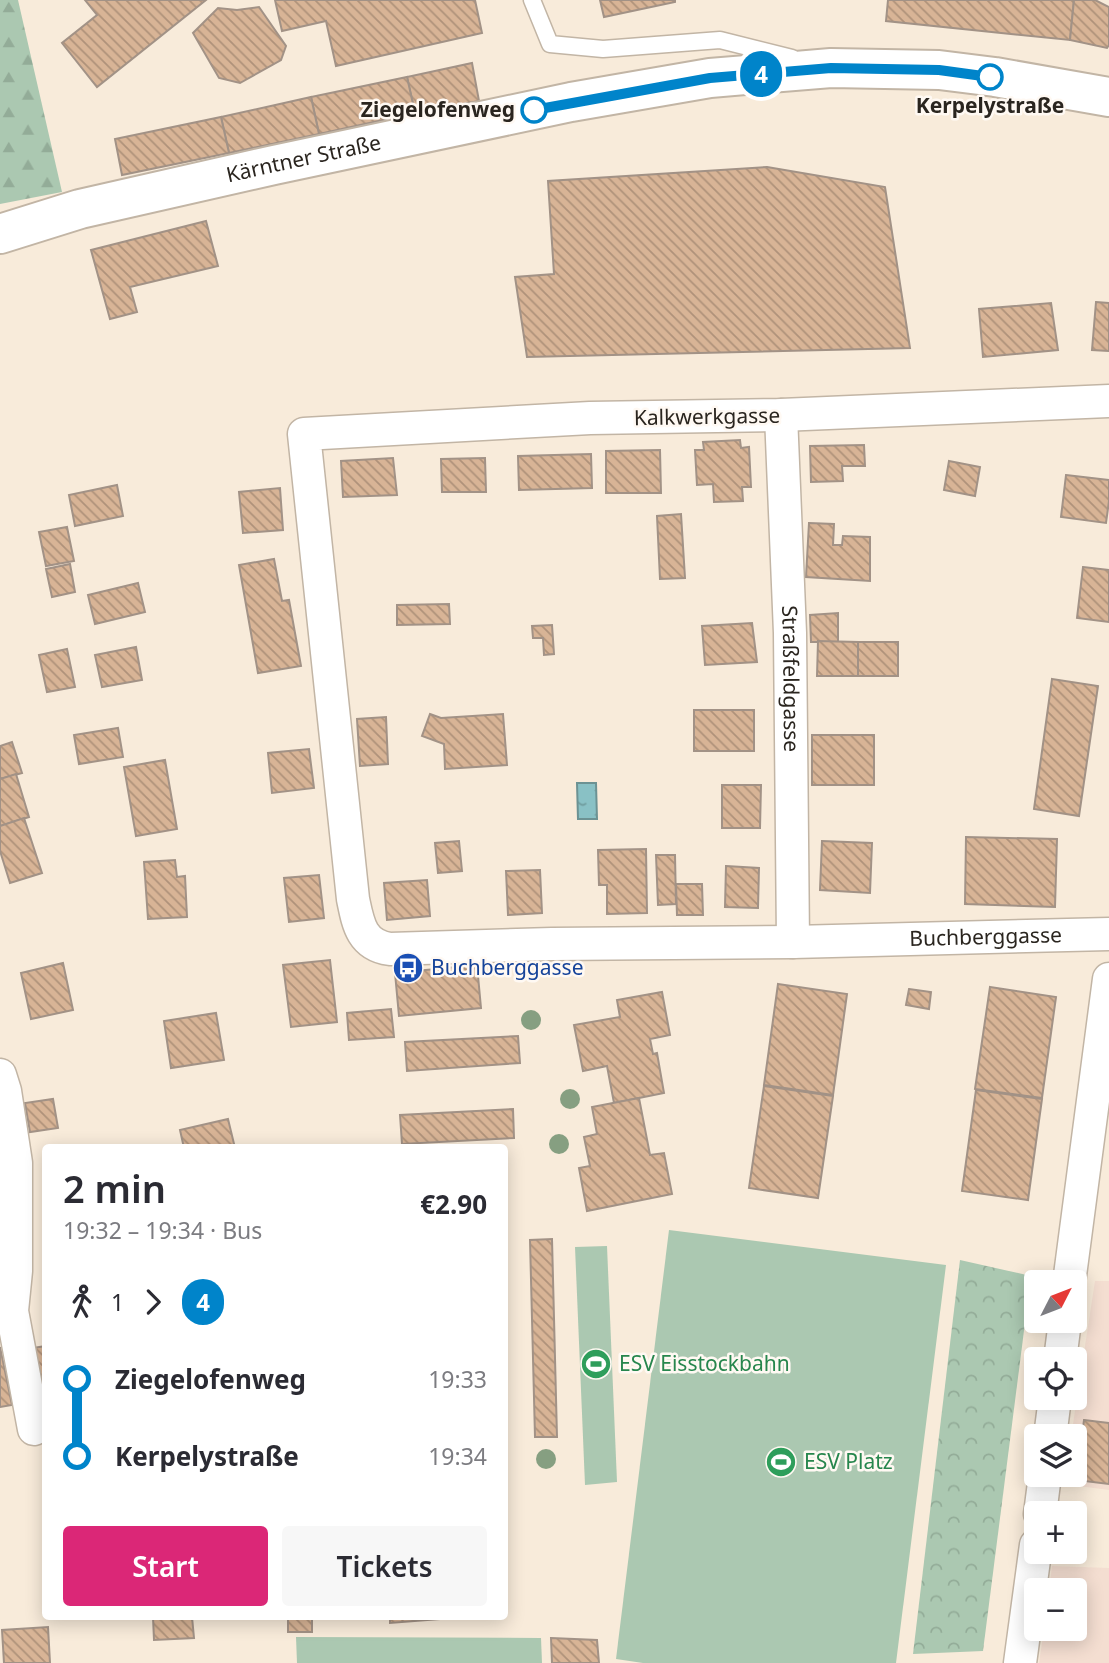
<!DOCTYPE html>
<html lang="en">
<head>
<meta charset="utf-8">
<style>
  :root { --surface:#fff; --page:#f7f7f7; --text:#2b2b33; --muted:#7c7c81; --accent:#db2777 }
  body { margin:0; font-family:"Noto Sans",sans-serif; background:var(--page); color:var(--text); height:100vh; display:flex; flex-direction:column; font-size:26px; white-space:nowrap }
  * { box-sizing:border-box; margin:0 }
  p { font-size:23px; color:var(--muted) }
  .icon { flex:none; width:38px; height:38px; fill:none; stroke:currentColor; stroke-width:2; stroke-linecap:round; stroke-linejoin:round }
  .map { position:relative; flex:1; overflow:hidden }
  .panel { position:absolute; left:42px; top:1144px; width:466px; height:476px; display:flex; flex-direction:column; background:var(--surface); border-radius:7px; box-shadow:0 4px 18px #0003 }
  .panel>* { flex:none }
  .badge { padding:0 14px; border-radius:23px; font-size:24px; line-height:46px }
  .needle { width:46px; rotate:48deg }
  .tools { position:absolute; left:1024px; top:1270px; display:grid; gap:14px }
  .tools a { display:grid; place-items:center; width:63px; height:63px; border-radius:7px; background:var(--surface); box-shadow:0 4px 18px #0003; font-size:35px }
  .map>.badge { position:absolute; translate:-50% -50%; box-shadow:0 0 0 4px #fff }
  .legs { display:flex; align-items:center; gap:10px; height:77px; padding:0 21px; font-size:23px }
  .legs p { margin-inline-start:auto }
  .head { display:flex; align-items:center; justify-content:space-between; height:119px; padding:0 21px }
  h1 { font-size:38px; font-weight:600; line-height:52px }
  .cta { display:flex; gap:14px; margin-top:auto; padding:14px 21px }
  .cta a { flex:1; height:80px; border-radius:7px; background:var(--accent); color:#fff; font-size:28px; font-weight:600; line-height:80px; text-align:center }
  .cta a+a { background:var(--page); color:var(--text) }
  ul { padding:0 21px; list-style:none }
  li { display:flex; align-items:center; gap:24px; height:77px; font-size:26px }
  li i { display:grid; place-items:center; width:10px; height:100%; margin:0 9px; background:currentColor }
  li i::after { content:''; width:18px; height:18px; margin:-9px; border:5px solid; border-radius:50%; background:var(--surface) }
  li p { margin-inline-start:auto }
  li:first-child i { background:linear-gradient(#0000 50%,currentColor 0) }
  li:last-child i { background:linear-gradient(currentColor 50%,#0000 0) }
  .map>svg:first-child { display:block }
</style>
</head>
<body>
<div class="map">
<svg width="1109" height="1663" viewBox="0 0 1109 1663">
  <defs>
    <pattern id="forest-firs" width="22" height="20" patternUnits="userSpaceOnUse" patternTransform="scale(1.75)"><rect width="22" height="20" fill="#abc8b1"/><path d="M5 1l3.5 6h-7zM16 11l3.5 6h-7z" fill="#93ac98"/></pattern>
    <pattern id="park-crowns" width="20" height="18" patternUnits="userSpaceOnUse" patternTransform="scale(1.75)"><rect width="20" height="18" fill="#abc8b1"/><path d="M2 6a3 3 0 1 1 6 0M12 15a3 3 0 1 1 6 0" fill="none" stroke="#93ac98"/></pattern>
    <pattern id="water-ripples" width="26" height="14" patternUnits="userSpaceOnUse" patternTransform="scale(1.75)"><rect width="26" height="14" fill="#89c1c5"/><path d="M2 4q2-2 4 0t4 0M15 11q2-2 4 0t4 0" fill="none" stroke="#709d9f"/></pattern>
    <pattern id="building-back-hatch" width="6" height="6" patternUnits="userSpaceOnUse" patternTransform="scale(1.75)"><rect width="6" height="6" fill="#d8b496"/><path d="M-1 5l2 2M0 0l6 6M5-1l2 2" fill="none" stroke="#af927a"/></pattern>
  </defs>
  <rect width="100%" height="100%" fill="#f8ebda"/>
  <!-- commercial -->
  <g fill="#f4ded1">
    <path d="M1095,1281H1109V1490L1063,1484L1065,1475H1074V1437H1071Z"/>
    <path d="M1052,1566L1109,1568V1663H1039L1044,1629H1074V1591H1049Z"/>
  </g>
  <!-- forest -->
  <path fill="url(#forest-firs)" d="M0,0H18L62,192L0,204Z"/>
  <!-- park -->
  <path fill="url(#park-crowns)" d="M960,1260L1031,1276L983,1651L913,1654Z"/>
  <!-- pitch -->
  <g fill="#abc8b1">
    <path d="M669,1230L946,1265L896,1663H643L616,1659Z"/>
    <path d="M607,1246L617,1482L585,1485L575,1247Z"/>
    <path d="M296,1637L541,1638L542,1663H297Z"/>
  </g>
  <!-- water -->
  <path fill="url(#water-ripples)" stroke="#6c9293" stroke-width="2" d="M577,783H596L597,819H578Z"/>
  <!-- building -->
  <g fill="url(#building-back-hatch)" stroke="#a29286" stroke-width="2">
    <path d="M85,0H206L97,87L62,43L97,15Z"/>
    <path d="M275,0H475L482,33L336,66L326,21L282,31Z"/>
    <path d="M600,0H675V2L604,17Z"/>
    <path d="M888,0H1074L1070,40L886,21Z"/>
    <path d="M1074,0H1095L1109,7V45L1107,48L1070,40Z"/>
    <path d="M259,7L286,46L281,60L240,83L219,78L193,33L218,8L237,10Z"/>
    <path d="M472,63L479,101L415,113L407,77Z"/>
    <path d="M407,77L415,113L319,134L311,97Z"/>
    <path d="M311,97L319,134L229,153L221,117Z"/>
    <path d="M221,117L229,153L122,175L115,139Z"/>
    <path d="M767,167L885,187L910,348L527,357L515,277L554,274L548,181Z"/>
    <path d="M206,221L218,266L130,287L137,312L110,319L91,250Z"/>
    <path d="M1096,302L1109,303V351L1092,350Z"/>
    <path d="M1051,303L1058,350L983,357L979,309Z"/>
    <path d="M740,440L741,448L749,447L751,487H742L743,501L714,502L713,484L697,485L695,450H704L703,442Z"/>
    <path d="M864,445L865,466H842L843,481L811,482L810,446Z"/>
    <path d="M660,450L661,493H606V451Z"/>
    <path d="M591,454L592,488L519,490L518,456Z"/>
    <path d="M393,458L397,495L343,497L341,461Z"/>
    <path d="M485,458L486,492H442L441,459Z"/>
    <path d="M949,461L980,467L975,496L944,490Z"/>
    <path d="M1066,475L1109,480V501L1106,523L1061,517Z"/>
    <path d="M117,485L123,516L75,526L69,495Z"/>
    <path d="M280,488L283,530L243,533L239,492Z"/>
    <path d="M681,514L685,578L660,579L657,516Z"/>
    <path d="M809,523L834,524L833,545H842L843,536L870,537V581L806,577Z"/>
    <path d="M67,527L74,561L46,566L39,532Z"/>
    <path d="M274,559L282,601L289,600L301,666L258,673L239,565Z"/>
    <path d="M70,564L75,592L52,597L46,569Z"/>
    <path d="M1083,567L1109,570V622L1077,618Z"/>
    <path d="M138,583L145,612L95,624L88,595Z"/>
    <path d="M449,604L450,624L397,625V605Z"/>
    <path d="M838,613V642H811L810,615Z"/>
    <path d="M752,623L757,662L705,665L702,626Z"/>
    <path d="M552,625L554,654L544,655L543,638H533L532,626Z"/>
    <path d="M818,641L858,642V676H817Z"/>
    <rect x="858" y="642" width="40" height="34"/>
    <path d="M136,647L142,680L102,687L95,655Z"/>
    <path d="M67,649L75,687L47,692L39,655Z"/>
    <path d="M1052,679L1098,686L1079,816L1034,809Z"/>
    <rect x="694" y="710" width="60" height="41"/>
    <path d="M430,714L441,718L503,714L507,765L445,769L444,744L422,736Z"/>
    <path d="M386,717L388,764L360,766L357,719Z"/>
    <path d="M118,728L123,757L79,764L74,735Z"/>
    <rect x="812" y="735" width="62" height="50"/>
    <path d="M12,742L22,773L0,779V746Z"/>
    <path d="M309,749L314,788L272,793L268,753Z"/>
    <path d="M165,760L177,829L136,836L124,767Z"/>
    <path d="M16,774L29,817L0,826V779Z"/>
    <path d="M722,785H761L760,828H722Z"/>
    <path d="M24,818L42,873L10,883L0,851V826Z"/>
    <path d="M966,837L1057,839L1055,907L965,904Z"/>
    <path d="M459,841L462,871L438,873L435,843Z"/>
    <path d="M822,841L872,843L870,893L820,890Z"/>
    <path d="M646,849L647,913L607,914V885H599L598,850Z"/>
    <path d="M656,855H675L676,904L658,905Z"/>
    <path d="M175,860L177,877L185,876L187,917L148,919L144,862Z"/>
    <path d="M726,866L759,868L758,908L725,907Z"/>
    <path d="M540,870L542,913L508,915L506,871Z"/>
    <path d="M319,875L324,918L289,922L284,878Z"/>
    <path d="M427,880L430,916L387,920L384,883Z"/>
    <path d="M676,884H702L703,915H677Z"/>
    <path d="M330,960L337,1022L291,1027L283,965Z"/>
    <path d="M63,963L73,1010L31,1019L21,973Z"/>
    <path d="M477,965L481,1008L399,1016L395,973Z"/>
    <path d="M778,984L847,994L833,1095L764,1085Z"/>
    <path d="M990,987L1056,997L1042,1098L975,1089Z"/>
    <path d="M909,989L931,992L929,1009L906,1005Z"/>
    <path d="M662,992L670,1035L650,1039L653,1054L657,1053L664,1093L614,1103L607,1066L583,1071L574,1025L620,1017L617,1000Z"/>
    <path d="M391,1009L394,1037L349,1040L347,1013Z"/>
    <path d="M216,1013L224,1060L171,1068L164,1021Z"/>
    <path d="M518,1036L520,1063L407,1071L405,1042Z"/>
    <path d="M764,1086L833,1096L818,1198L749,1188Z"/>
    <path d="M976,1090L1042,1099L1028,1200L962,1191Z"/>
    <path d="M639,1098L650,1155L664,1153L672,1194L587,1211L579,1168L590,1166L584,1137L597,1134L592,1107Z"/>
    <path d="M53,1099L58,1128L30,1132L25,1103Z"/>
    <path d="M513,1109L514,1138L402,1144L400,1115Z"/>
    <path d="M228,1119L235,1148H184L180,1130Z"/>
    <path d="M552,1239L557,1437H535L530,1240Z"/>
    <path d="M46,1346V1394L34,1396L26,1349Z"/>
    <path d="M0,1347L12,1405L0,1407Z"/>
    <path d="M1084,1420L1109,1423V1484L1076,1480Z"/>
    <path d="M153,1617H192L194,1638L154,1640Z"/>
    <rect x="288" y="1617" width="24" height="15"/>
    <path d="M390,1617H452V1618L390,1623Z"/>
    <path d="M48,1627L50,1663H4L2,1630Z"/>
    <path d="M551,1638L597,1640L599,1663H552Z"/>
  </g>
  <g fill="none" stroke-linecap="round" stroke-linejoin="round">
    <!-- lane casing -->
    <g stroke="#c2b5a5" stroke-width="19">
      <path id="lane" d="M532,0L550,44L603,49L720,40L792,58"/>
    </g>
    <!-- street casing -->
    <g stroke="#c2b5a5" stroke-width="35">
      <g id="street">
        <path id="s1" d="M1109,401L781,415L590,418L304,434L353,899C358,923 361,945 390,949L552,944L793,942L1109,934"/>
        <path id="s2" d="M781,415L790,633L793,942"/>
        <path d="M0,1075L5,1091L16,1163V1271L12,1311L34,1429"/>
        <path d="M1069,1283L1109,979"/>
        <path d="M1060,1360L1065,1321"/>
        <path d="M1050,1437L1055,1398"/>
        <path d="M1040,1514L1045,1475"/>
        <path d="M1020,1663L1036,1545"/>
      </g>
    </g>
    <!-- primary casing -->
    <g stroke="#c2b5a5" stroke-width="42">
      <g id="primary">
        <path id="s3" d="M0,234L80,209L274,165L571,102L710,78L831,68L939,70L995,77L1109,97"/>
      </g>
    </g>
    <!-- lane -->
    <use href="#lane" stroke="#fff" stroke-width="16"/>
    <!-- street -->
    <use href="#street" stroke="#fff" stroke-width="32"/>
    <!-- primary -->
    <use href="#primary" stroke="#fff" stroke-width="38"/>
  </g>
  <!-- trees -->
  <g fill="#869f81">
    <circle cx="531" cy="1020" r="10"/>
    <circle cx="570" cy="1099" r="10"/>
    <circle cx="559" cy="1144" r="10"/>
    <circle cx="546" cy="1459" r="10"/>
  </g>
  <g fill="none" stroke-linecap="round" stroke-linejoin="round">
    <!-- line-1 casing -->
    <g stroke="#fff" stroke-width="16">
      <path id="line-1" d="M534,110L710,78L831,68L939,70L990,77"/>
    </g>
    <!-- line-1 -->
    <use href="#line-1" stroke="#0084ca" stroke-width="10"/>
  </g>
  <!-- icons -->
  <defs>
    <g id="bus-disc" transform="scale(1.575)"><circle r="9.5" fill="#1a4fb4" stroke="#fff9f3"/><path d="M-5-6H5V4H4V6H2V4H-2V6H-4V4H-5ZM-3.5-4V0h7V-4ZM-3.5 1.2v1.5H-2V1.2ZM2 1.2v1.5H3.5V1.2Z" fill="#fff"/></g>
    <g id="stadium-disc" transform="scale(1.575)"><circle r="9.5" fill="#2e9e5b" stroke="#fff9f3"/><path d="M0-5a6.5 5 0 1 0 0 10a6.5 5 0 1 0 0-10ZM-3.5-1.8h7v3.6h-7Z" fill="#fff"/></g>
  </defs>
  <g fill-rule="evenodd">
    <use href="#bus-disc" x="408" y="968"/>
    <use href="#stadium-disc" x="596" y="1364"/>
    <use href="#stadium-disc" x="781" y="1462"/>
  </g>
  <!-- markers -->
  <g fill="#fff" stroke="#0084ca" stroke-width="3.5">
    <circle cx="990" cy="77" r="12"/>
    <circle cx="534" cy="110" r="12"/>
  </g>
  <g text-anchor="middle" stroke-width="5" stroke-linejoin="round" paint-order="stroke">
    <!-- stop labels -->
    <g font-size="21" font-weight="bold" fill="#2a251f" stroke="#fff9f3">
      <text x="990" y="113">Kerpelystraße</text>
      <text x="515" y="117" text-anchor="end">Ziegelofenweg</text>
    </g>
    <!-- street labels -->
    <g font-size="21" fill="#2a251f" stroke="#fff9f3">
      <text dy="7" stroke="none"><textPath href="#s3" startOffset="313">Kärntner Straße</textPath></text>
      <text transform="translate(707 417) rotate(-1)" y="7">Kalkwerkgasse</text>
      <text dy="7" stroke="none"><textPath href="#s2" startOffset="264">Straßfeldgasse</textPath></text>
      <text dy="7" stroke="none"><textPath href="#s1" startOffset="1937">Buchberggasse</textPath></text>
    </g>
    <!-- transit labels -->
    <g font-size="21" fill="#164399" stroke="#fff9f3" text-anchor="start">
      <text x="431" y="975">Buchberggasse</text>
    </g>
    <!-- leisure labels -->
    <g font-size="21" fill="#27864d" stroke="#fff9f3" text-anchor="start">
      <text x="619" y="1371">ESV Eisstockbahn</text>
      <text x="804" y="1469">ESV Platz</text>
    </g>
  </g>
</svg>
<div class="tools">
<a><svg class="needle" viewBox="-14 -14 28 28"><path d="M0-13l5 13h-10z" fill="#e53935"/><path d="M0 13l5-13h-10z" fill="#7c7c81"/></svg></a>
<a><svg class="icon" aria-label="locate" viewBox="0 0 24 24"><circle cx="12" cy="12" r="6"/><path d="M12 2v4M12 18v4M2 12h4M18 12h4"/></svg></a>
<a><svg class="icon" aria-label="layers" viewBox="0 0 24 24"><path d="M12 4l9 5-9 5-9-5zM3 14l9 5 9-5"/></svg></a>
<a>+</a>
<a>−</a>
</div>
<b class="badge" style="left:761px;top:74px;background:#0084ca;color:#fff">4</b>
<section class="panel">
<div class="head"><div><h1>2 min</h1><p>19:32 – 19:34 · Bus</p></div><b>€2.90</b></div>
<div class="legs"><svg class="icon" aria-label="walk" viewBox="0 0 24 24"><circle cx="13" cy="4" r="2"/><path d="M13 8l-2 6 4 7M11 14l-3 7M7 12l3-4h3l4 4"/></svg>1<svg class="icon" aria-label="forward" viewBox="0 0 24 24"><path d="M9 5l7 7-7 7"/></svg><b class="badge" style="background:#0084ca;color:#fff">4</b></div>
<ul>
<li><i style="color:#0084ca"></i><b>Ziegelofenweg</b><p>19:33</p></li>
<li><i style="color:#0084ca"></i><b>Kerpelystraße</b><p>19:34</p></li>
</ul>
<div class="cta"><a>Start</a><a>Tickets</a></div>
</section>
</div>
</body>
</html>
